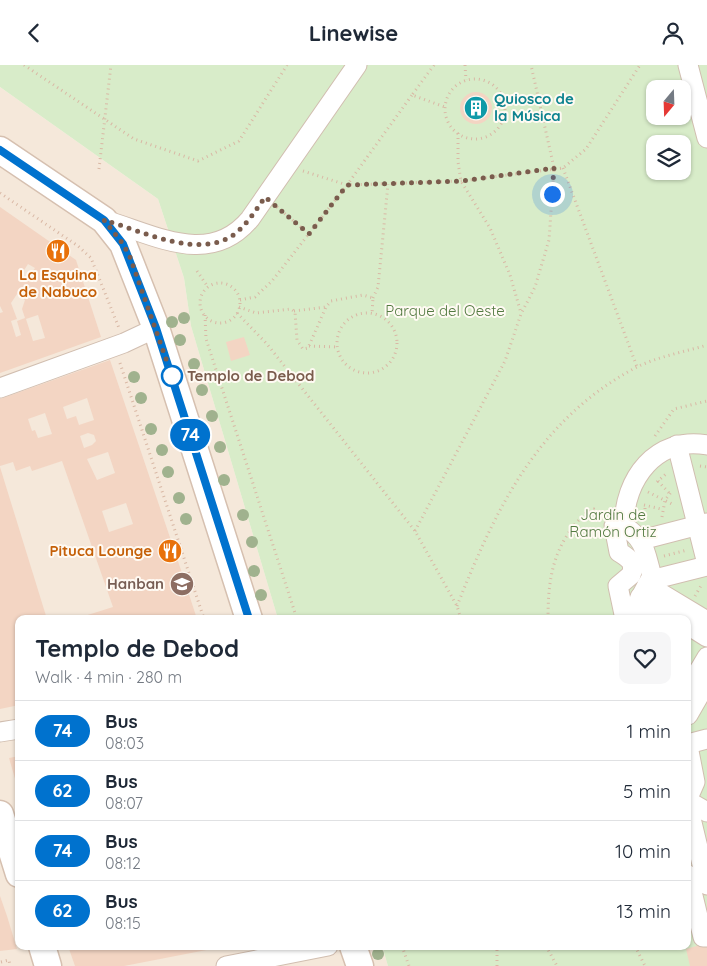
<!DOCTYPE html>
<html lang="en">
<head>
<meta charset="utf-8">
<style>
  :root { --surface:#fff; --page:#f6f6f7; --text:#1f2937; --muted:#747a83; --line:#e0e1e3 }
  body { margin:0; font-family:Quicksand,sans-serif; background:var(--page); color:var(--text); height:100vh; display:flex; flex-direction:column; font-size:19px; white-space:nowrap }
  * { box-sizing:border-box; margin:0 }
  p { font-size:16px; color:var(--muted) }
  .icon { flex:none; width:28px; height:28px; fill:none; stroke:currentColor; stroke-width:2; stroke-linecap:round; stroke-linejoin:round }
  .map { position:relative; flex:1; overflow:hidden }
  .panel { position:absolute; left:15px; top:550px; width:676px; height:335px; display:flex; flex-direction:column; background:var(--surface); border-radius:10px; box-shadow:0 1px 4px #0004 }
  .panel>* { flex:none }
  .badge { padding:0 10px; border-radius:16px; font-size:18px; line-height:32px }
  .needle { width:32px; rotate:199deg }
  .buttons { position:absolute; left:646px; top:15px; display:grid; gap:10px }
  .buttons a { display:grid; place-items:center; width:45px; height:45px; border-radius:10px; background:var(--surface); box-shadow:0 1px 4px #0004; font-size:25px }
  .you { position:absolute; width:25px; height:25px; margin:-12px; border:4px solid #fff; border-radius:50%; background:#1a73e8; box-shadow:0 0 0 8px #1a73e833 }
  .map>.badge { position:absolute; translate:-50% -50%; box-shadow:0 0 0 2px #fff }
  .round { display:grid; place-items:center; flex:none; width:52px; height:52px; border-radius:10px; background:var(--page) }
  .head { display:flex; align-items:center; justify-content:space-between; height:85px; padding:0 20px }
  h1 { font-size:24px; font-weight:800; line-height:38px }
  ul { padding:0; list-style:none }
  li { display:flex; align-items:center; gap:15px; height:60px; padding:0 20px; border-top:1px solid var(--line) }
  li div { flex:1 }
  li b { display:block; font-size:19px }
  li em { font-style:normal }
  li .badge { min-width:55px; font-weight:700; text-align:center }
  header { display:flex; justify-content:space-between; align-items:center; height:65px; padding:0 20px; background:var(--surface); font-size:22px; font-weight:800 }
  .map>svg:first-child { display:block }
</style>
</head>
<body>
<header><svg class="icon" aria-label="back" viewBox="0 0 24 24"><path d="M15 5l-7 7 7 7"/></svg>Linewise<svg class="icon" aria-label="person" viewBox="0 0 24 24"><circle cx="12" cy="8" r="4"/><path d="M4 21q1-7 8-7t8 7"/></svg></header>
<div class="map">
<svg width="707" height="901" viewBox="0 0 707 901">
  <rect width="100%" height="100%" fill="#fdf6ec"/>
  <!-- residential -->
  <path fill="#f5e8da" d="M0,22L158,134L184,213L191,261L278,554H19V881H382L388,901H0Z"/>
  <!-- green -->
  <path fill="#d8ecc9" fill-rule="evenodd" d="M0,0H707V901H388L382,881H688V554H278L191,261L184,213L158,134L0,22ZM655,24H682V51H655ZM655,79H682V106H655Z"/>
  <!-- building -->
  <g fill="#f3d5c3" fill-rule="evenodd">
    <circle cx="476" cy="43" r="16"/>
    <path d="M0,142L76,195L101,272L0,308V248L3,247L0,241ZM28,199L35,203L25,217L19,213ZM17,229L25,235L22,244L25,253L17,256L21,270L16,272L11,256L17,254L11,238ZM38,250L45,273L33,276L26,254Z"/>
    <path d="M244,272L250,290L231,296L226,277Z"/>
    <path d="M110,295L182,508L197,554H75L113,542L62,396L32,406L30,401L16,406L13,397L0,401V334ZM87,333L94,355L79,360L76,351L67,354L63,342ZM45,348L52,369L38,373L35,365L32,366L28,354ZM88,368L94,370L96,376L92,380L84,383L80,371ZM108,387L115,408L97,415L87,394ZM126,438L133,459L109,467L102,446Z"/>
    <path d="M0,402L47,554H19V640L0,644Z"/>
    <path d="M19,691V723L18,724L9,693Z"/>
    <path d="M0,831L7,851L17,884L0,886Z"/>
    <path d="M707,878V901H690L686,884Z"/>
    <path d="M68,881H222V882L124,901H75Z"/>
  </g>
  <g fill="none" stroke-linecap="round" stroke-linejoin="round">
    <!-- street casing -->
    <g stroke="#d1beb0" stroke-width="21">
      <g id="street">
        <path d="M688,0L707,73"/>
        <path d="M104,155C154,169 209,203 250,154L357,0"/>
        <path d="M0,323L124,278L156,263"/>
        <path d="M677,380L707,499"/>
        <path d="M614,461L619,487C629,493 636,498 631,510L618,521L625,554"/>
        <path d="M641,475L707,458"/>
        <path d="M652,513H659L707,501"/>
        <path d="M647,520L707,556"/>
        <path d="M640,532L676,554"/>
        <path d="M643,554L639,535L652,511C645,488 646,475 624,461C624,414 656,371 707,380"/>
        <path d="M688,560L707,572"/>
        <path d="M688,624L707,592"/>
        <path d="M688,650L707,617"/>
        <path d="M0,667L19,664"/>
        <path d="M688,679L707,674"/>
        <path d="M688,681L695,717L688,733"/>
        <path d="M688,736L707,747"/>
        <path d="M688,741L707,820"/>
        <path d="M688,810L703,872H707"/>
        <path d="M226,901L328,881"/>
      </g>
    </g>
    <!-- secondary casing -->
    <g stroke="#d6c0b0" stroke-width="29">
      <g id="secondary">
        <path d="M0,85L104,155L123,179L156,263L249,554"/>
        <path d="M0,749L19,809"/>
        <path d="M42,881L48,901"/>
        <path d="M353,881L360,901"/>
      </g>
    </g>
    <!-- path -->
    <g stroke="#d9b8a5" stroke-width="3" stroke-dasharray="1 4" stroke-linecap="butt">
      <path d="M24,0L134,74L198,96L239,76L287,0"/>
      <path d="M434,0L412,30L445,42"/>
      <path d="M465,0L466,15"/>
      <circle cx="475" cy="44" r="30"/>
      <path d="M505,38L539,36"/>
      <path d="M458,68V97L461,116L490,163L510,210L521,248"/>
      <path d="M563,103L637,302"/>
      <path d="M99,104L111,0"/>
      <path d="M303,106L347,120L461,116L563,103L586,84L640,0"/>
      <path d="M0,128L78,181L91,193L119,263"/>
      <path d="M277,142L309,169"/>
      <path d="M197,206L208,222"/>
      <circle cx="220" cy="238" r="20"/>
      <path d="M373,233L378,222L388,119"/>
      <path d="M240,235L255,232L272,216L347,120L412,30"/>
      <path d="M239,242L256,248L291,244L295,247L297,275L303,284L308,283L326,242L331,236L363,230L373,233L372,249"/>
      <path d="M294,246L326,242"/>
      <circle cx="367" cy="278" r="30"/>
      <path d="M237,248L267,279L415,466L457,541L461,554"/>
      <path d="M205,250L206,274L297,554"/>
      <path d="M309,281L338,282"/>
      <path d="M120,298L204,554"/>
      <path d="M655,371L674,344L707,336"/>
      <path d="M700,401L707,402"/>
      <path d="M658,416L669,428"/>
      <path d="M657,417L667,408"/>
      <path d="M648,427L674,440"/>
      <path d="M644,440L661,444"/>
      <path d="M645,443V456"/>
      <path d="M662,452L665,435L672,426"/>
      <path d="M415,466L505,296L521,249L535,222L549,175L554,103L531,0"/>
      <path d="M664,491L687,485"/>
      <path d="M695,531L702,519"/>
      <path d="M457,541C496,443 538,355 635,303C656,292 684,287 707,280"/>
      <path d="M548,554C548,517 552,487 576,458C582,452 586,446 594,444L603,449"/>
      <path d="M402,881L409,901"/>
      <path d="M546,881L557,901"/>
      <path d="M635,881L645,901"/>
      <path d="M1,897L9,895L10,901"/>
      <path d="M497,901V881"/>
    </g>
    <!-- street -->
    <use href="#street" stroke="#fff" stroke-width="19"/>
    <!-- secondary -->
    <use href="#secondary" stroke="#fff" stroke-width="26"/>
  </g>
  <!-- trees -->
  <g fill="#a0b28e">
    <circle cx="184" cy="253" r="6"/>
    <circle cx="172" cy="257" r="6"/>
    <circle cx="180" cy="275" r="6"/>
    <circle cx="194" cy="299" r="6"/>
    <circle cx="134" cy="312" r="6"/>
    <circle cx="202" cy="325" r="6"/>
    <circle cx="141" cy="333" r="6"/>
    <circle cx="212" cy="351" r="6"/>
    <circle cx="151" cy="364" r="6"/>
    <circle cx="220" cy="382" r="6"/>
    <circle cx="162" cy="385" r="6"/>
    <circle cx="168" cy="407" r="6"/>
    <circle cx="224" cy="415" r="6"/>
    <circle cx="179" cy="433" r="6"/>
    <circle cx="243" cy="450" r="6"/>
    <circle cx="186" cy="454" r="6"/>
    <circle cx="252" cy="477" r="6"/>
    <circle cx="254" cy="506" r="6"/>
    <circle cx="261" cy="530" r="6"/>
    <circle cx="378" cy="889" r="6"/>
  </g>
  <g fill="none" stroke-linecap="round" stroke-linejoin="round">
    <!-- line casing -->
    <g stroke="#fff" stroke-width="11">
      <path id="line" d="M0,85L104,155L123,179L156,263L249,554"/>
    </g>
    <!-- line -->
    <use href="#line" stroke="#0072ce" stroke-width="8"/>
    <!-- walk -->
    <path stroke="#7a5c4d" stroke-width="5" stroke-dasharray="0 9" d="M172,311L130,192L123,179L104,155C143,166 200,196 236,168C248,158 256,145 265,132L309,169L347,120L462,116L554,103L552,129"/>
  </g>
  <!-- icons -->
  <defs>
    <g id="building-disc" transform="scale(1.25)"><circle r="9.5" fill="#0f9aa8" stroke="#fffaf3"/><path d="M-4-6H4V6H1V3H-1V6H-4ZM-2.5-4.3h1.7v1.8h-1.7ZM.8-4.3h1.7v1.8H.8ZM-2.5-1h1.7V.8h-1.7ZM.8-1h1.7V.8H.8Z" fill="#fff"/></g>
    <g id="restaurant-disc" transform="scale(1.25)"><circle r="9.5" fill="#e8710a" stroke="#fffaf3"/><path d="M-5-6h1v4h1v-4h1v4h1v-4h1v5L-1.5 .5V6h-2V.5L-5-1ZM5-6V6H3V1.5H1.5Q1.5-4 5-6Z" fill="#fff"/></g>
    <g id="university-disc" transform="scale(1.25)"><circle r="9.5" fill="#8d6e63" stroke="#fffaf3"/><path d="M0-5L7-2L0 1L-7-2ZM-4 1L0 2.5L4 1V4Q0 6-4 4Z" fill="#fff"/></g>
  </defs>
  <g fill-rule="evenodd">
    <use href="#building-disc" x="476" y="43"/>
    <use href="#restaurant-disc" x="58" y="186"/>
    <use href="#restaurant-disc" x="170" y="486"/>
    <use href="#university-disc" x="182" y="519"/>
  </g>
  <!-- markers -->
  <circle fill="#fff" stroke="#0072ce" stroke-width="2.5" cx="172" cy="311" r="10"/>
  <g text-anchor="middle" stroke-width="4" stroke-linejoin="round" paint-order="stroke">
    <!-- culture labels -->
    <g font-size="15" font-weight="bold" fill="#0d838f" stroke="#fffaf3" text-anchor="start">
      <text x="494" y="39">Quiosco de<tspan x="494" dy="17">la Música</tspan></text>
    </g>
    <!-- food labels -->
    <g font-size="15" font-weight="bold" fill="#c56008" stroke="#fffaf3">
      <text x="58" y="215">La Esquina<tspan x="58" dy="17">de Nabuco</tspan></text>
      <text x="152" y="491" text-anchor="end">Pituca Lounge</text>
    </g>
    <!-- park labels -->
    <g font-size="15" fill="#537a41" stroke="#fffaf3">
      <text x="445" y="251">Parque del Oeste</text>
      <text x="613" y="455">Jardín de<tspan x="613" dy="17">Ramón Ortiz</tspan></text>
    </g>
    <!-- stop labels -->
    <g font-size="15" font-weight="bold" fill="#7a5c4d" stroke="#fffaf3" text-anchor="start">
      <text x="187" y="316">Templo de Debod</text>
    </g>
    <!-- education labels -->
    <g font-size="15" font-weight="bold" fill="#785e54" stroke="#fffaf3" text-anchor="end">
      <text x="164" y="524">Hanban</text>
    </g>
  </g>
</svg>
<div class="buttons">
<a><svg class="needle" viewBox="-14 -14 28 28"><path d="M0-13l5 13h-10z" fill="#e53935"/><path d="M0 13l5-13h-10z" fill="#747a83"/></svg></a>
<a><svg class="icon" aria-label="layers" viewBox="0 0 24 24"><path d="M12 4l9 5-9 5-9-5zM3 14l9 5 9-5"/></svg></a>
</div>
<div class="you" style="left:552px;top:129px"></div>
<b class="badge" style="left:190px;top:370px;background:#0072ce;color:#fff">74</b>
<section class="panel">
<div class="head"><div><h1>Templo de Debod</h1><p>Walk · 4 min · 280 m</p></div><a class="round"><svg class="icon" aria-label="heart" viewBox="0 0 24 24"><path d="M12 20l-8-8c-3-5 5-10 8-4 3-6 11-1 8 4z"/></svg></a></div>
<ul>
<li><span class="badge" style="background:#0072ce;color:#fff">74</span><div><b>Bus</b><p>08:03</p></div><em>1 min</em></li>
<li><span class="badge" style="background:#0072ce;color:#fff">62</span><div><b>Bus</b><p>08:07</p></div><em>5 min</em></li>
<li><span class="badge" style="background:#0072ce;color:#fff">74</span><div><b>Bus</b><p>08:12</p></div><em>10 min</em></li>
<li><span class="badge" style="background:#0072ce;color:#fff">62</span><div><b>Bus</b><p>08:15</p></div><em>13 min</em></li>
</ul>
</section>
</div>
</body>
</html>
